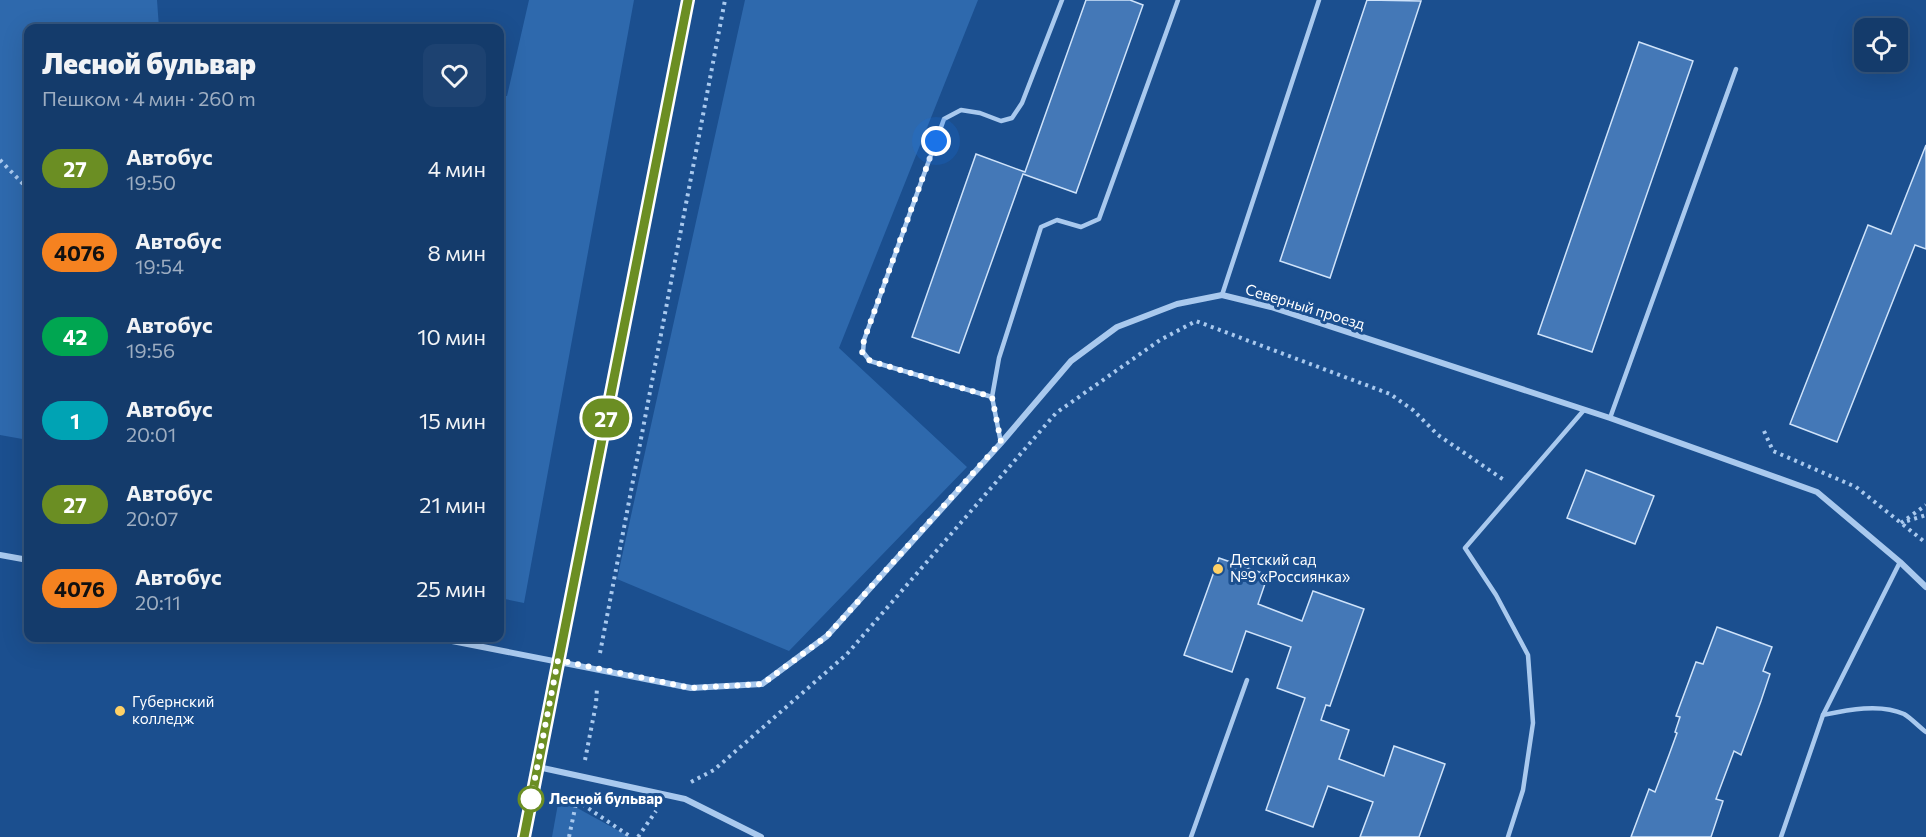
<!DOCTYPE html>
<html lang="ru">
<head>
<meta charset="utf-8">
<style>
  :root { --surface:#143b6b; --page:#1d4271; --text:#f1f3f6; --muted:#9dadc1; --line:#33557e }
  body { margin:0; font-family:Commissioner,sans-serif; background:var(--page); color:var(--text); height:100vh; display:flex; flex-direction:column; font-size:22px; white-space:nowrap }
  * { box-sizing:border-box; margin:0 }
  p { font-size:20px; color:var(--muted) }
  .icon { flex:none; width:33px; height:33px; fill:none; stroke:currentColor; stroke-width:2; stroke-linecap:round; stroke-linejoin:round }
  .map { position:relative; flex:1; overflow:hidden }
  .sheet { position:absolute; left:24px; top:24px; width:480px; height:618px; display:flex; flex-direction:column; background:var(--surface); border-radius:12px; box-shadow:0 6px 24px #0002,0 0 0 2px var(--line) }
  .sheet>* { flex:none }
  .badge { padding:0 12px; border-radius:20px; font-size:21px; line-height:39px }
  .fabs { position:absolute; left:1854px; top:18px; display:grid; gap:12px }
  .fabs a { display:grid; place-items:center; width:54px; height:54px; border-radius:12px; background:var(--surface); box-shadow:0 6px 24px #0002,0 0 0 2px var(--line); font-size:30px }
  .you { position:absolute; width:30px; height:30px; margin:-15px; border:4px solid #fff; border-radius:50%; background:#1a73e8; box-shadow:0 0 0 9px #1a73e833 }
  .map>.badge { position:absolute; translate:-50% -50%; box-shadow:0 0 0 3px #fff }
  .round { display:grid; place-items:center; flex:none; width:63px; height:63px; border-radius:12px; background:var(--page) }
  .summary { display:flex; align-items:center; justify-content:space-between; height:102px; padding:0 18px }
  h1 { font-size:28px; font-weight:800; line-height:45px }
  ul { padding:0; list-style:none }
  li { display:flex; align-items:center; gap:18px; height:84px; padding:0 18px }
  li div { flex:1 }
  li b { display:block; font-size:22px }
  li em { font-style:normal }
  li .badge { min-width:66px; font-weight:700; text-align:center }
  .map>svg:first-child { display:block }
</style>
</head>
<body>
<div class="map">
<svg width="1926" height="837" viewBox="0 0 1926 837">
  <rect width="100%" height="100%" fill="#1b4f8f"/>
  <!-- green -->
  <g fill="#2e69ad">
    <path d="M0,0H157L159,28H28V440L0,435Z"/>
    <path d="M529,0H634L524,603L500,598V96H507Z"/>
    <path d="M745,0H978L839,348L967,467L789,651L617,579Z"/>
    <path d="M559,798L630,837H552Z"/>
  </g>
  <!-- building -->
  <g fill="#4478b7" stroke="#cfe3fa" stroke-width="1.5">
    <path d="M1086,0H1130L1143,5L1076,193L1023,174L959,353L912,337L976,154L1025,172Z"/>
    <path d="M1367,0L1421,1L1330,278L1280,261Z"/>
    <path d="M1639,42L1693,61L1592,352L1538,334Z"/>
    <path d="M1926,145V249L1915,245L1837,442L1790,424L1868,225L1891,234Z"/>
    <path d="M1586,470L1654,496L1635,544L1567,518Z"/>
    <path d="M1219,558L1268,575L1258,604L1302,621L1313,591L1364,609L1330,706L1326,705L1321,720L1349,730L1339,759L1384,776L1394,746L1445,764L1419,837H1360L1373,802L1328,786L1313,827L1266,810L1305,698L1277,688L1291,647L1246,631L1232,672L1184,655Z"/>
    <path d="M1717,627L1772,647L1763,671L1770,674L1761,701L1741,755L1734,751L1716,799L1723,801L1711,837H1631L1649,789L1655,792L1669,755L1677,733L1675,732L1680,717L1676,716L1696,662L1703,664Z"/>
  </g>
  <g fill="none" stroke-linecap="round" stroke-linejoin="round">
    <!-- path -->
    <g stroke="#a9c9ee" stroke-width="4" stroke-dasharray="3 4.5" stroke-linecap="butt">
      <path d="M0,160L28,189"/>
      <path d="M1764,431L1773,451L1856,487L1926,543"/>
      <path d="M1907,521L1926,515"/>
      <path d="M1901,523L1926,505"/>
      <path d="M600,653L725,0"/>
      <path d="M585,760L596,704L597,688"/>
      <path d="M691,782L714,770L847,654L1056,413L1160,340L1196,321L1390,394L1413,410L1438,435L1504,480"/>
      <path d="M576,800L631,837"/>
      <path d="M569,837L578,794"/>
      <path d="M638,837L656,811"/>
    </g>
    <!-- lane -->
    <g stroke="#a9c9ee" stroke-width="4.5">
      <path d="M1222,295L1319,0"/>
      <path d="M992,397L870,361L863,352L864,340L944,119L961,110L980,113L1001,121L1012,118L1022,103L1062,0"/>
      <path d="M1610,418L1736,69"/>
      <path d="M1001,443L992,397L999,358L1041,227L1057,220L1081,227L1099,219L1178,0"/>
      <path d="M1823,715C1847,710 1880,703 1904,714C1911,718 1919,727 1926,732"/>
      <path d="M1191,837L1247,680"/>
      <path d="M1508,837L1523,790L1533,723L1528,655L1496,595L1465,548L1584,410"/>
      <path d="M1781,837L1823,715L1900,562"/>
    </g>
    <!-- street -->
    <g stroke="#a9c9ee" stroke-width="6">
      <path d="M0,555L28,560"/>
      <path d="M437,638L691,688L762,684L827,636L1001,443L1071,361L1117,327L1177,304L1222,295L1271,307L1610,418L1817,492L1900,562L1926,587"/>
      <path d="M538,767L685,799L761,837"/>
    </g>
    <!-- secondary -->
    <path stroke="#d6e6fa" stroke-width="12" d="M524,837L688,0"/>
  </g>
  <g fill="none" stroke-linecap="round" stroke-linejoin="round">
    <!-- line casing -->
    <g stroke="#fff" stroke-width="14">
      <path id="line" d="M524,837L688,0"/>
    </g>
    <!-- line -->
    <use href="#line" stroke="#6b8e23" stroke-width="9"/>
    <!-- walk -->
    <path stroke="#fff" stroke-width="6" stroke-dasharray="0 10.8" d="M531,799L558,660L691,688L762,684L827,636L1001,442L992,397L870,361L862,352L864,340L936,141"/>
  </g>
  <!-- markers -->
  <g fill="#ffd166" stroke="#1b4f8f" stroke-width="2">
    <circle cx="1218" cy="569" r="6"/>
    <circle cx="120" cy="711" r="6"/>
  </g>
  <circle fill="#fff" stroke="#6b8e23" stroke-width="3" cx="531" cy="799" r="12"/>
  <g text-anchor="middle" stroke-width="6" stroke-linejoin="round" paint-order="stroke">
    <!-- street labels -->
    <g font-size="15" fill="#fff" stroke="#1b4f8f">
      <text transform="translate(1305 307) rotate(17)" y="5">Северный проезд</text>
    </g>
    <!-- poi labels -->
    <g font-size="15" fill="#fff" stroke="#1b4f8f" text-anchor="start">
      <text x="1230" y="565">Детcкий сад<tspan x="1230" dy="17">№9 «Россиянка»</tspan></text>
      <text x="132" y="707">Губернский<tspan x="132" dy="17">колледж</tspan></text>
    </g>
    <!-- stop labels -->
    <g font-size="15" font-weight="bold" fill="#fff" stroke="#1b4f8f" text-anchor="start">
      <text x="549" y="804">Лесной бульвар</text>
    </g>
  </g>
</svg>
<div class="fabs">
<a><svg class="icon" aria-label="locate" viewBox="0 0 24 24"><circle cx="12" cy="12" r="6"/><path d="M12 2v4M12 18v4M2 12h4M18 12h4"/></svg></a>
</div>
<div class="you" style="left:936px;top:141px"></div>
<b class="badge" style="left:606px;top:418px;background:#6b8e23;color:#fff">27</b>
<section class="sheet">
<div class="summary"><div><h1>Лесной бульвар</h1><p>Пешком · 4 мин · 260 m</p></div><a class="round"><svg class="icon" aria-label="heart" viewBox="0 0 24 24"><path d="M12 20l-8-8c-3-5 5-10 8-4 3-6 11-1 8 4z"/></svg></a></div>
<ul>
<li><span class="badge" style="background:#6b8e23;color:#fff">27</span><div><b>Автобус</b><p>19:50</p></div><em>4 мин</em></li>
<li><span class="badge" style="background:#f58220;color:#111">4076</span><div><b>Автобус</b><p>19:54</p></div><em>8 мин</em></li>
<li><span class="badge" style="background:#00a651;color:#fff">42</span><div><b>Автобус</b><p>19:56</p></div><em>10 мин</em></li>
<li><span class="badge" style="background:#00a3b4;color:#fff">1</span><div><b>Автобус</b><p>20:01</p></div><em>15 мин</em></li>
<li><span class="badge" style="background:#6b8e23;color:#fff">27</span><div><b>Автобус</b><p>20:07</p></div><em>21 мин</em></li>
<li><span class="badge" style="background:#f58220;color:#111">4076</span><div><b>Автобус</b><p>20:11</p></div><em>25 мин</em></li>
</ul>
</section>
</div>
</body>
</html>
